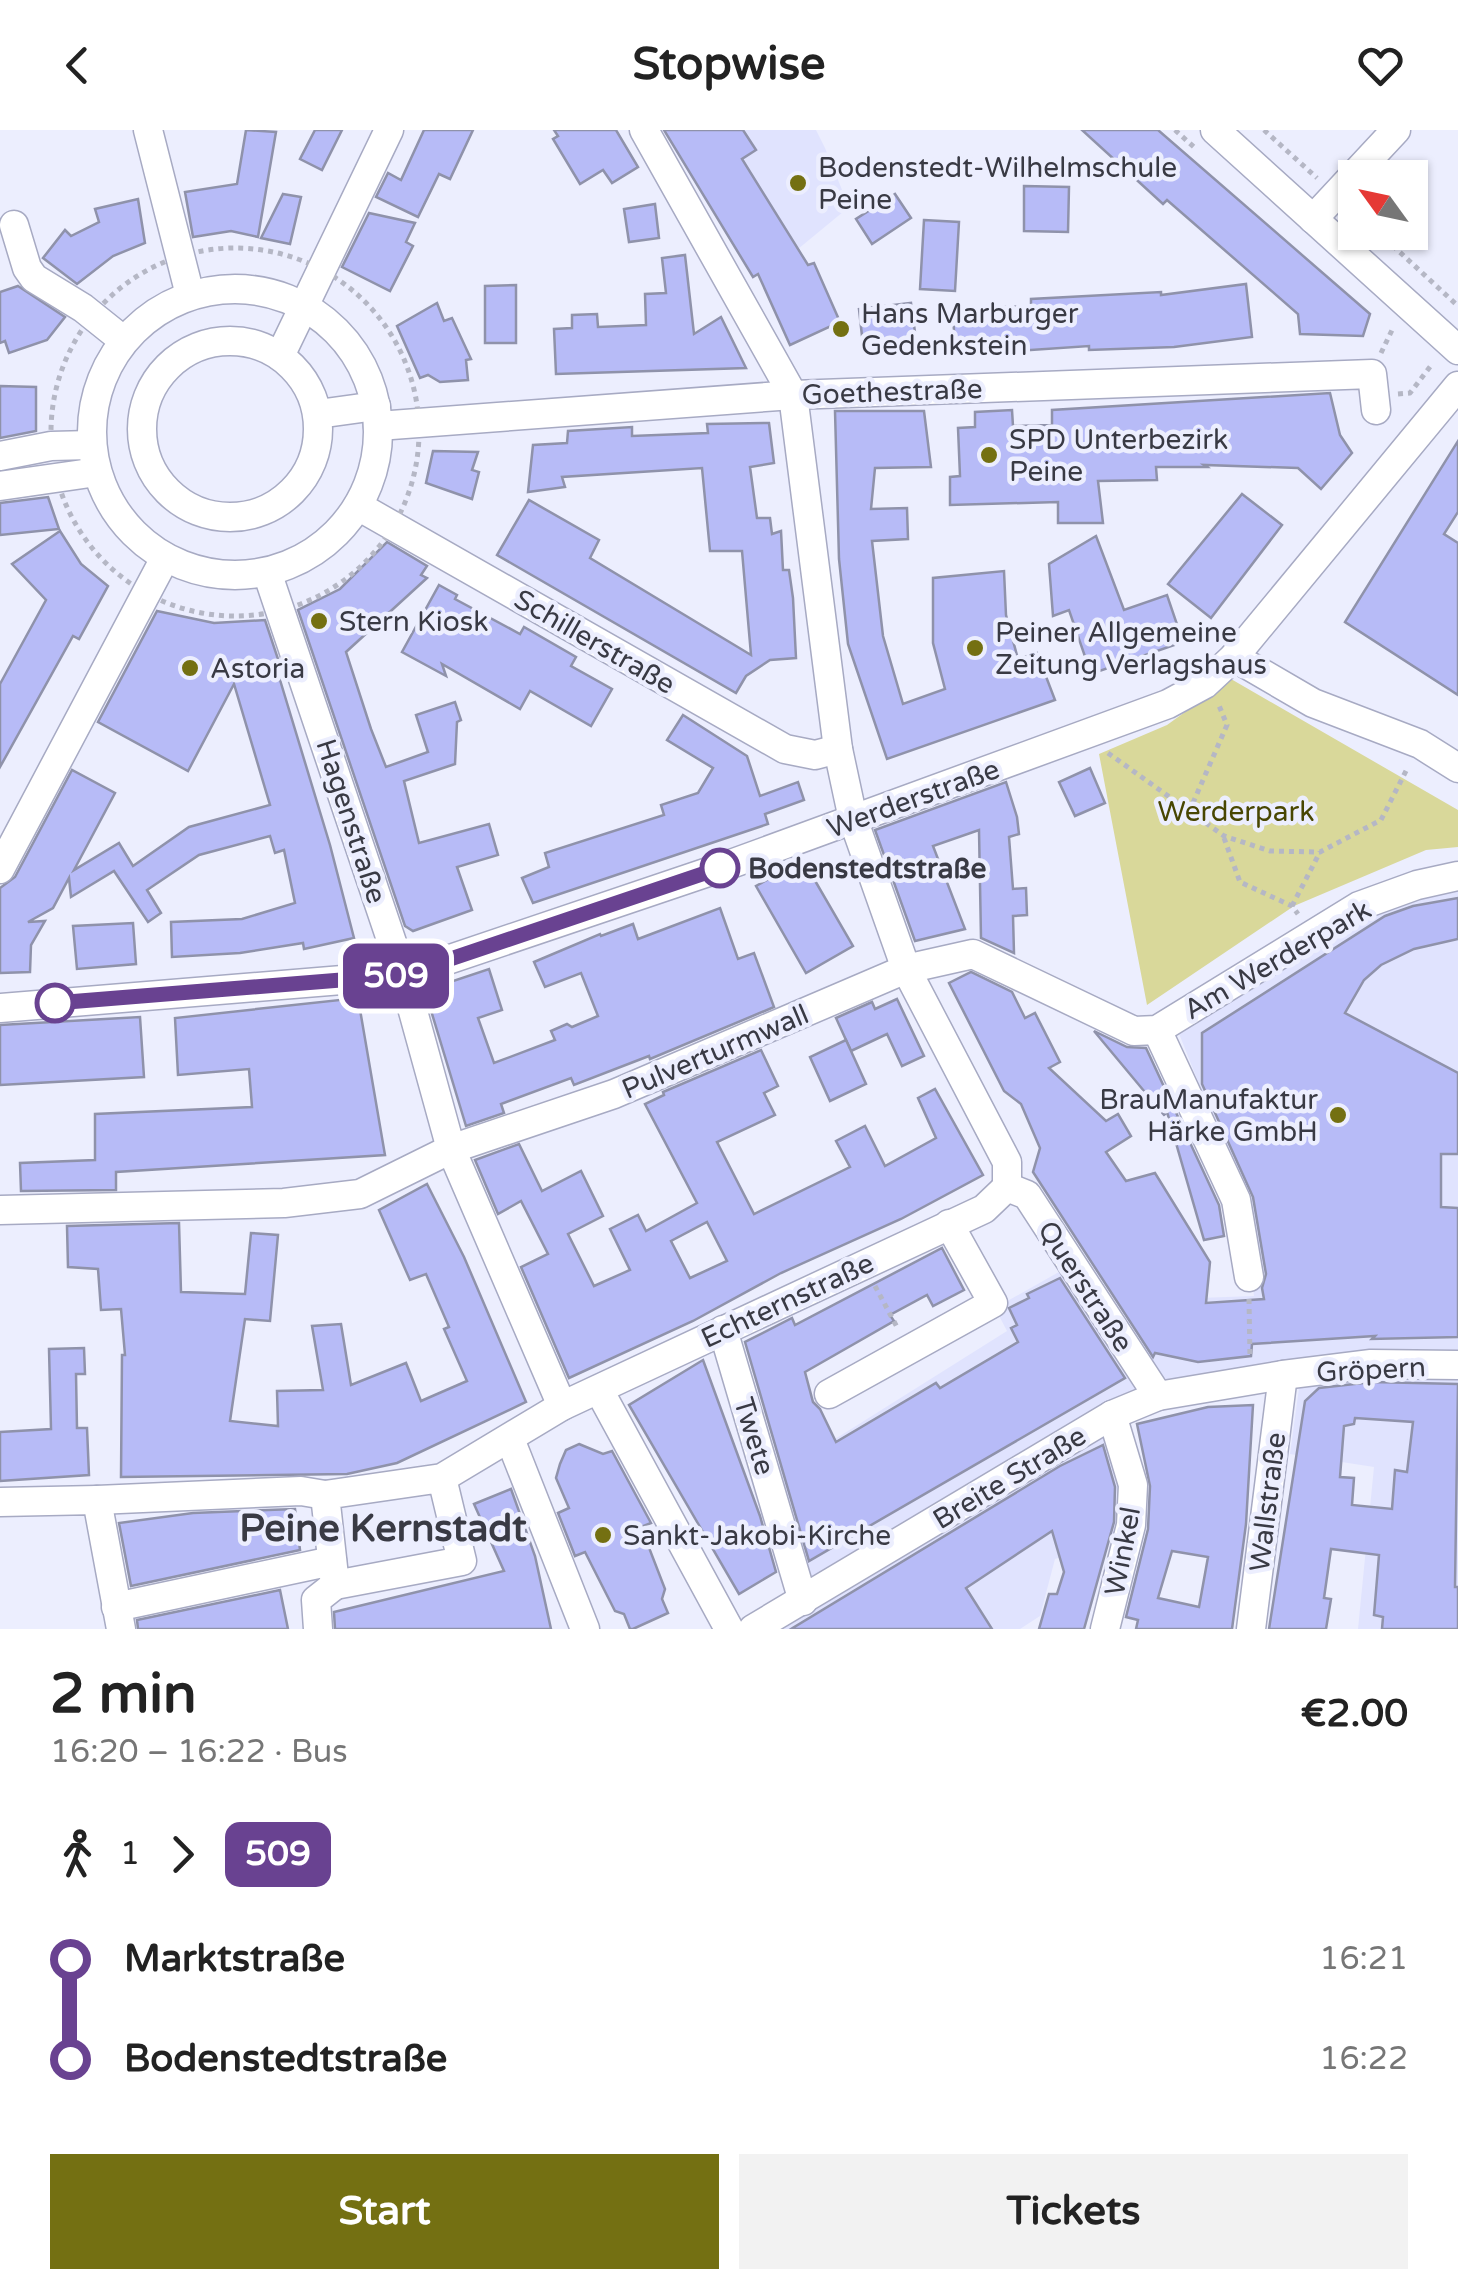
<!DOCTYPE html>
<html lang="en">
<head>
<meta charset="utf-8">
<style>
  :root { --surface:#fff; --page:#f2f2f2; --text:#222; --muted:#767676; --accent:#747012 }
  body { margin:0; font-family:"Varela Round",sans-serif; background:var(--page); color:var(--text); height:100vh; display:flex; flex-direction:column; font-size:38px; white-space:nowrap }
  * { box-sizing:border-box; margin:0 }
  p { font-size:32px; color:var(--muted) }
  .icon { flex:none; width:55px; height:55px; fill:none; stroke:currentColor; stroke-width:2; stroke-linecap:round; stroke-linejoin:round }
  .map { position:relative; height:1499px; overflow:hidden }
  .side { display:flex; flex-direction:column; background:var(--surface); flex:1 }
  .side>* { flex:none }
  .badge { padding:0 20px; border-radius:15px; font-size:35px; line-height:65px }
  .needle { width:65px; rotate:303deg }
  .fabs { position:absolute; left:1338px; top:30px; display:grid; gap:20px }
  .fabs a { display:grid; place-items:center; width:90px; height:90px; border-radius:0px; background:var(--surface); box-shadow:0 2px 8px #0004; font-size:50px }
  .map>.badge { position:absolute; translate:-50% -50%; box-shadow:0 0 0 5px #fff }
  .legs { display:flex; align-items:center; gap:15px; height:110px; padding:0 50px; font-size:32px }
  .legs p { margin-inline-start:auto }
  .overview { display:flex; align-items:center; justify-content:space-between; height:170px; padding:0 50px }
  h1 { font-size:55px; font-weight:700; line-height:75px }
  .cta { display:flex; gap:20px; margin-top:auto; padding:20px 50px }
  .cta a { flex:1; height:115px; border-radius:0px; background:var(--accent); color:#fff; font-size:40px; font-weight:700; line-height:115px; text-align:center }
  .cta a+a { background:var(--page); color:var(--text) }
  ul { padding:0 50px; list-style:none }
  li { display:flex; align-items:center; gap:35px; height:100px; font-size:38px }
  li i { display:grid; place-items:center; width:15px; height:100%; margin:0 12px; background:currentColor }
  li i::after { content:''; width:25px; height:25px; margin:-12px; border:8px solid; border-radius:50%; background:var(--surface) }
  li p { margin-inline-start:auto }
  li:first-child i { background:linear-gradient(#0000 50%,currentColor 0) }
  li:last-child i { background:linear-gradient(currentColor 50%,#0000 0) }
  header { display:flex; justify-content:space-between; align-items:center; height:130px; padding:0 50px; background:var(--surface); font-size:45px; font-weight:700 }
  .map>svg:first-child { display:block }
</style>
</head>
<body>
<header><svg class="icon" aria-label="back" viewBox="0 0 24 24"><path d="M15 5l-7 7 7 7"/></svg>Stopwise<svg class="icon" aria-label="heart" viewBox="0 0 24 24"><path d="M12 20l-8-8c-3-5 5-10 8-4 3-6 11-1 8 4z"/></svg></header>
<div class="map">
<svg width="1458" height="1499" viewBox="0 0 1458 1499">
  <rect width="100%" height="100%" fill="#eceefe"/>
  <!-- built -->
  <g fill="#e0e3fe">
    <path d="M743,0H816L825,18L849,77L798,119L742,29L756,20Z"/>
    <path d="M1458,754V1499H1358L1374,1337L1290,1324L1302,1236L1104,1282L1126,1353L1121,1408L1055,1429L1040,1486L1020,1499H772L816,1476L773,1339L840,1306L1007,1201L995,1178L1066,1138L1127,1230L1172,1169L1254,1166L1240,1057L1176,896L1380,774Z"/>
  </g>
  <!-- green -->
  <path fill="#d9d89a" d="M1231,549L1458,680V717L1426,720L1294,776L1147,875L1099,624L1167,595Z"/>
  <!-- building -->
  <g fill="#b7bbf7" stroke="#8f92aa" stroke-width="2.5" fill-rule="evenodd">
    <path d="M246,0L276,2L258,107L231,101L193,107L185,62L237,54Z"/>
    <path d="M315,0H342L322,40L300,29Z"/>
    <path d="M424,0H473L450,49L439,44L418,87L376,67L388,43L401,50Z"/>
    <path d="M554,0H616L638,37L612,53L603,40L580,54L553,9L558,6Z"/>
    <path d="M664,0H743L756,20L742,29L808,135L814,133L840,192L790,215L758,144L753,147Z"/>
    <path d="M1082,0H1158L1370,184L1363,206L1300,204L1298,184L1167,70L1163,74Z"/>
    <path d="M1024,56L1069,57L1068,102L1024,101Z"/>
    <path d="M283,64L301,67L290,114L261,108Z"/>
    <path d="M895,64L911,88L872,114L856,89Z"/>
    <path d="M138,69L145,113L113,126L77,154L43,128L65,100L71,106L99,92L95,79Z"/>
    <path d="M655,74L659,108L629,112L624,79Z"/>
    <path d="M369,83L415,93L406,112L413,116L390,161L342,137Z"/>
    <path d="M924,90L959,92L955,161L920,159Z"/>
    <path d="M685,125L694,204L721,187L746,238L556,244L554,199L572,198V185L597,184L598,197L646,195L645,164L666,163L662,128Z"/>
    <path d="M1246,154L1252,207L1174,217L1089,220V216L955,225L953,179L1031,176V169L1161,162V165Z"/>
    <path d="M516,155V213H485V156Z"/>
    <path d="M18,156L65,187L47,210L9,223L5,211L0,213V162Z"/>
    <path d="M437,173L444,191L452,188L471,229L466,230L468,250L440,252L428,245L420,248L397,196Z"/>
    <path d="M911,173L917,217L864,224L859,179Z"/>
    <path d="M0,256L36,257V301L0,308Z"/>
    <path d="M1330,263L1340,305L1352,323L1321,359L1298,338L1204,335L1207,337H1156L1157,350L1098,351L1103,393H1058V372L950,375V347L960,346L958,298L975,297V282L1012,280L1013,296L1052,295V280Z"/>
    <path d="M835,281H924L931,337L875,338L871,379L907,378L908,409L872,411L883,506L903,574L945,559L933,513V448L1004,441L1006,485L1018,529L1037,523L1055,570L887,629L848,514L839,429Z"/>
    <path d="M769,293L774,333L750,337L757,388H770L772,404L781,401L783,440H789L793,468L796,528L770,530L746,546L736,563L497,425L529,370L599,410L590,428L751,525L742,421H710L702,338L562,347L565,357L528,362L533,315L567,313L568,301L632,297V306L708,303L707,294Z"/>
    <path d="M1458,311V382L1444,404L1458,413V565L1345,492Z"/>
    <path d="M433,321L478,322L472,340L479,342L472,369L426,353Z"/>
    <path d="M1242,364L1282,395L1211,488L1168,454Z"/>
    <path d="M48,367L59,399L0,405V373Z"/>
    <path d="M60,401L81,434L108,456L79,509L73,506L0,637V554L46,470L12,434Z"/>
    <path d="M1096,406L1124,480L1167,465L1183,512L1091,544L1069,480L1053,486L1049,434Z"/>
    <path d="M387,412L427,436L421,445L427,448L346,522L371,599L386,637L428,622L416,585L455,572L461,590L457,592L455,634L404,651L419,713L489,694L498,725L457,737L472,780L413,801L405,796L298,480L340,459Z"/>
    <path d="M439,455L457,465L455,469L520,504L524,497L576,527L571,536L612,559L591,596L530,561L520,579L442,534L446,546L402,522Z"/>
    <path d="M157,481L214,493L265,490L281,538L277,540L330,715L354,808L304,819L303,813L240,823L172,827L171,792L242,789L295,773L284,720L275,723L270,706L199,725L147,760L161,783L148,792L114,741L71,767L69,748L53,778L28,792L45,791L31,815L30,842L0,843V758L15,747L72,640L115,663L74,740L119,713L133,736L189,697L270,675L234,554L188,641L98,592Z"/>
    <path d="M683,585L747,626L760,666L798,652L804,670L765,684L768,694L533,773L522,748L549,737L545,723L664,685L661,675L698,663L713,638L667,610Z"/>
    <path d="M1090,638L1105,673L1075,686L1059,652Z"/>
    <path d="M1006,652L1017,687L1019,704L1009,707L1013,759L1026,758L1027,785L1013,786L1014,823L981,808L979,700L933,716L965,799L915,811L875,700Z"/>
    <path d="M803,730L853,816L806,843L756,756Z"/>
    <path d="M1458,768V809L1414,819L1381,835L1364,850L1345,883L1458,943V1024H1441V1077L1458,1078V1207L1372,1209L1375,1206L1252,1214L1251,1226L1198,1232L1155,1223L1153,1227L1033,1042L1040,1018L1021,974L1004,961L949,853L971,842L1012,862L1025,888L1035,883L1060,932L1049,938L1106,991L1118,984L1131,1006L1106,1022L1126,1051L1155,1043L1210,1132L1206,1173L1264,1169L1262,1158L1266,1144L1253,1067L1202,954V903L1385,786L1413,776Z"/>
    <path d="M720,778L738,829L754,823L774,877L650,929L649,926L574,955L571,948L501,974L504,983L466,996L426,864L429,859L489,839L502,880L478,888L494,933L555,910L551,901L567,894L572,897L598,886L581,843L545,857L534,832L600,804L601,806L633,794L638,809Z"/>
    <path d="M133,793L136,834L77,839L73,796Z"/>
    <path d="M358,868L385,1025L116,1042V1060L21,1061L20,1033L95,1030V984L252,977L249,939L178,945L175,888Z"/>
    <path d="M897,869L924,926L902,936L887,904L851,921L836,888L872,872L875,879Z"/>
    <path d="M140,887L144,947L0,955V895Z"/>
    <path d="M1094,901L1127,917L1146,918L1219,1075L1224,1106L1204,1110L1167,982L1164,985Z"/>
    <path d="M846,910L866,954L830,971L810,927Z"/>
    <path d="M761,920L778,956L764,963L775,985L717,1012L754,1084L850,1037L836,1011L865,996L885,1036L936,1008L918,968L935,959L983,1045L901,1089L781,1143L693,1191L569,1248L521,1137L548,1124L521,1071L498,1084L475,1030L519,1014L542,1061L581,1041L603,1086L568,1104L594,1156L630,1140L610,1099L638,1085L646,1101L697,1073L645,974L664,965L663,962ZM707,1092L727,1131L690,1148L671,1111Z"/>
    <path d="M427,1054L464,1127L526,1272L397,1333L347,1344L121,1347L122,1225H125L121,1179L101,1180L98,1139L68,1137L67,1096L179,1093L181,1162L245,1164L251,1103L278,1105L270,1191L245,1189L230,1291L278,1296L277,1261L323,1260L312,1196L341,1194L351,1255L406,1233L421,1271L467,1251L444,1199L449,1197L426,1144L410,1150L379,1080Z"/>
    <path d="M942,1118L964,1160L933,1176L927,1165L890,1185L894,1191L805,1242L813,1272L820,1279L836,1312L936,1253L940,1258L1018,1212L1011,1198L1017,1195L1009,1178L1029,1168L1027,1164L1060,1148L1125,1248L809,1431L745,1212L792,1188L795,1195Z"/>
    <path d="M84,1218L85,1244H76L77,1298H87L89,1345L0,1351V1302L51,1299L49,1219Z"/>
    <path d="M703,1230L760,1386L776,1442L739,1464L629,1275Z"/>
    <path d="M1372,1252L1458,1254L1455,1457H1458V1499H1382L1383,1487L1374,1485L1379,1425L1331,1419L1324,1468L1331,1469L1326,1499H1269L1305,1271L1319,1258ZM1355,1288L1413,1292L1407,1342L1395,1340L1392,1379L1352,1375L1354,1348L1340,1347L1344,1296L1354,1294Z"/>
    <path d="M1253,1275L1246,1394L1232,1499H1136L1138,1490L1126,1487L1148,1399L1150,1356L1137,1294L1208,1277ZM1172,1421L1208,1427L1199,1477L1158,1468Z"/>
    <path d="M579,1314L603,1324L612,1321L651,1393L641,1397L665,1459L662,1469L668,1483L633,1499H630L624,1484L615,1481L585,1422L575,1426L558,1383L569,1378L556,1348L560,1334L566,1320Z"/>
    <path d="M1103,1315L1115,1357L1114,1392L1084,1499H1039L1049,1464H1057L1064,1442L1052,1401L966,1458L992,1499H791L1060,1336Z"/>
    <path d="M511,1359L535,1426L551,1499H335L334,1482L504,1441L474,1374Z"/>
    <path d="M295,1379L300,1420L131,1456L119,1393L193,1383Z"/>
    <path d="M280,1460L288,1499H138L137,1490Z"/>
  </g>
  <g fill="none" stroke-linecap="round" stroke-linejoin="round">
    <!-- minor casing -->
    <g stroke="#a7aac3" stroke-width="31">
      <g id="minor">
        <path d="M148,0L190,165"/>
        <path d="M644,0L793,265L838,619L853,689L906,839L1007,1032V1057"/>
        <path d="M1215,0L1458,220"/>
        <path d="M1313,89L1396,0"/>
        <path d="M14,95L27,138L34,148L83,178L123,210"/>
        <circle cx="235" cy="302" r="143"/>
        <circle cx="230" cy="299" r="88"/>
        <path d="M280,226L389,0"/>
        <path d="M318,284L376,276"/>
        <path d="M378,296L793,265L1372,244L1376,280"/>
        <path d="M0,326L51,316L91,315"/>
        <path d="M0,356L97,342"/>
        <path d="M358,376L785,619L815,625L838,619"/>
        <path d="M267,442L403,845L451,1019L562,1276"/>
        <path d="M1234,527L1313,573L1420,614L1458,638"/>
        <path d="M0,739L165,428"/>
        <path d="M0,878L403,845L720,738L1168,574L1205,554L1234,527L1458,256"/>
        <path d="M1157,900L1236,1070L1249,1147"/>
        <path d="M1007,1057L1027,1065L1158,1266"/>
        <path d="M0,1080L284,1073L360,1064L451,1019L614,964L906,839L973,824L1134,901L1157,900L1359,776L1417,755L1458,746"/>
        <path d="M723,1200L803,1471"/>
        <path d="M599,1260L729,1499"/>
        <path d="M829,1264L993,1173L949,1094"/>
        <path d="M510,1309L585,1499"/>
        <path d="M442,1348L462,1431L335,1455L325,1365L442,1348L562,1276L984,1079L1007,1057"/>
        <path d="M97,1370L301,1361L325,1365"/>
        <path d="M0,1372L97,1370L121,1499"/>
        <path d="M116,1477L332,1431"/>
        <path d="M318,1499L316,1470L335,1455"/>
        <path d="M753,1499L1112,1285L1158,1266L1283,1245L1371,1234L1458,1235"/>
        <path d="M1105,1499L1131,1395L1133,1355L1112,1285"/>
        <path d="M1251,1499L1283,1245"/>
      </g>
    </g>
    <!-- path -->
    <g stroke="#b5b7c5" stroke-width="5" stroke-dasharray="5 5" stroke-linecap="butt">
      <path d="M1175,0L1195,18"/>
      <path d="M1264,0L1317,48"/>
      <path d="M1378,102L1458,176"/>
      <circle cx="235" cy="302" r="184"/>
      <path d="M1381,223L1393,198"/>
      <path d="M1398,264L1410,263L1433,233"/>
      <path d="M1108,623L1224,706L1270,721L1320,722L1381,690L1408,637"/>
      <path d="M1189,682L1227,595L1218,573"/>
      <path d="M1224,708L1240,752L1292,776L1298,784"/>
      <path d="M1292,776L1320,722"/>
      <path d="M875,1156L898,1199"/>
      <path d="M1249,1169L1250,1228"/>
    </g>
    <!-- minor -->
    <use href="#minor" stroke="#fff" stroke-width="28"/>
  </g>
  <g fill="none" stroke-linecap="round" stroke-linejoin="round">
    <!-- line-1 casing -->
    <g stroke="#fff" stroke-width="22">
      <path id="line-1" d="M55,873L403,845L720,738"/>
    </g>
    <!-- line-1 -->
    <use href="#line-1" stroke="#694291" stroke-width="15"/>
  </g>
  <!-- markers -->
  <g fill="#747012" stroke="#eceefe" stroke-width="4">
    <circle cx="798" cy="53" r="10"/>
    <circle cx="841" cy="199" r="10"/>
    <circle cx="989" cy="325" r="10"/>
    <circle cx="319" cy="491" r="10"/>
    <circle cx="975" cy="518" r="10"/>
    <circle cx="190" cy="538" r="10"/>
    <circle cx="1338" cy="985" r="10"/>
    <circle cx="603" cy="1405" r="10"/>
  </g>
  <g fill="#fff" stroke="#694291" stroke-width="5">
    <circle cx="720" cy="738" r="18"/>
    <circle cx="55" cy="873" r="18"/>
  </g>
  <g text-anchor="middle" stroke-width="9" stroke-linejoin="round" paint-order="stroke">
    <!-- poi labels -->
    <g font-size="28" fill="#393a44" stroke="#eceefe" text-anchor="start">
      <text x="818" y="47">Bodenstedt-Wilhelmschule<tspan x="818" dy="32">Peine</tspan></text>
      <text x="861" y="193">Hans Marburger<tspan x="861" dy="32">Gedenkstein</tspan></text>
      <text x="1009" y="319">SPD Unterbezirk<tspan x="1009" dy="32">Peine</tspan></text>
      <text x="339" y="501">Stern Kiosk</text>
      <text x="995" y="512">Peiner Allgemeine<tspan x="995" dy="32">Zeitung Verlagshaus</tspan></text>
      <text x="210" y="548">Astoria</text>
      <text x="1318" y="979" text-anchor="end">BrauManufaktur<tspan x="1318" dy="32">Härke GmbH</tspan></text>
      <text x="623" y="1415">Sankt-Jakobi-Kirche</text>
    </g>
    <!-- street labels -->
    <g font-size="28" fill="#393a44" stroke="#eceefe">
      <text transform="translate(892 261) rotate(-2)" y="10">Goethestraße</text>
      <text transform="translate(595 511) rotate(30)" y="10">Schillerstraße</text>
      <text transform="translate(913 668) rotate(-20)" y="10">Werderstraße</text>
      <text transform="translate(352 691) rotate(72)" y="10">Hagenstraße</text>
      <text transform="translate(1277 829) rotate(-30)" y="10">Am Werderpark</text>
      <text transform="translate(715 921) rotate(-23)" y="10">Pulverturmwall</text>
      <text transform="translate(1086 1156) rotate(57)" y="10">Querstraße</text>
      <text transform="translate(787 1170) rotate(-25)" y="10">Echternstraße</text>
      <text transform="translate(1371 1239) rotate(-3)" y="10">Gröpern</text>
      <text transform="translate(755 1306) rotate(73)" y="10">Twete</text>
      <text transform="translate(1009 1347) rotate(-31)" y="10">Breite Straße</text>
      <text transform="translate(1267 1372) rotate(-83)" y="10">Wallstraße</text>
      <text transform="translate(1122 1421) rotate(-79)" y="10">Winkel</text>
    </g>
    <!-- park labels -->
    <g font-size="28" fill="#484602" stroke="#eceefe">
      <text x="1236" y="691">Werderpark</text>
    </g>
    <!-- stop labels -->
    <g font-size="28" font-weight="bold" fill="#393a44" stroke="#eceefe" text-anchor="start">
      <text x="748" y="748">Bodenstedtstraße</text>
    </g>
    <!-- district labels -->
    <g font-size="38" font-weight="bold" fill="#393a44" stroke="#eceefe">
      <text x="383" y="1411">Peine Kernstadt</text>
    </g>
  </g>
</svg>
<div class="fabs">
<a><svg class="needle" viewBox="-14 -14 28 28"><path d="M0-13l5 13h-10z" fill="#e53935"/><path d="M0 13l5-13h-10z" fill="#767676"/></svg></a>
</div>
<b class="badge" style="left:396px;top:846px;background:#694291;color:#fff">509</b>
</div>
<section class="side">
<div class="overview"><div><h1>2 min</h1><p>16:20 – 16:22 · Bus</p></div><b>€2.00</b></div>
<div class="legs"><svg class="icon" aria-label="walk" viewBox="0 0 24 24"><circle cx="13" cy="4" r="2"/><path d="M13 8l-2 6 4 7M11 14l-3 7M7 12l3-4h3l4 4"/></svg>1<svg class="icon" aria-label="forward" viewBox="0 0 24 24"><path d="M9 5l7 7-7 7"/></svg><b class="badge" style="background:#694291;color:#fff">509</b></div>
<ul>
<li><i style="color:#694291"></i><b>Marktstraße</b><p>16:21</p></li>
<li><i style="color:#694291"></i><b>Bodenstedtstraße</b><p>16:22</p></li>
</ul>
<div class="cta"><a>Start</a><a>Tickets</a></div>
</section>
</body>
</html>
